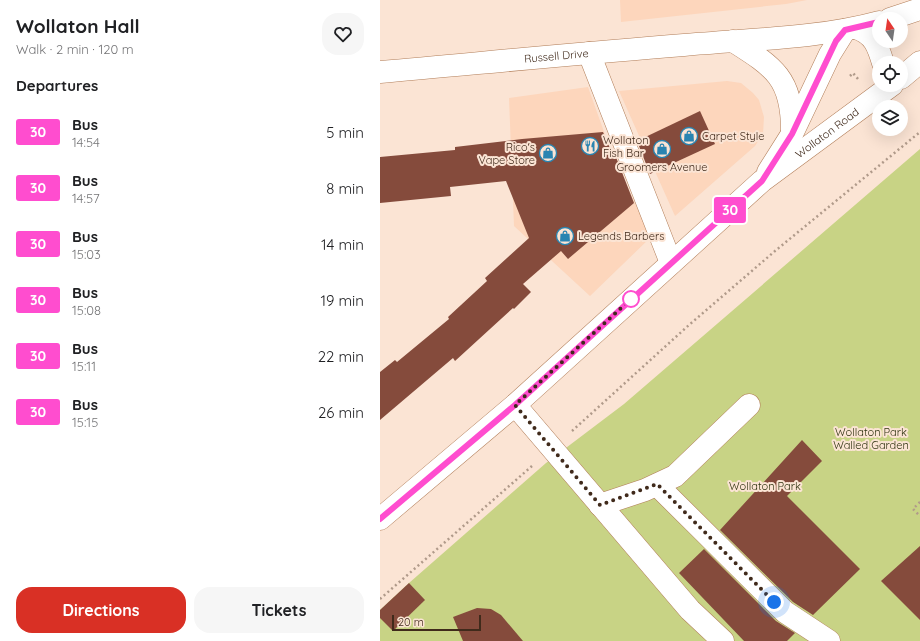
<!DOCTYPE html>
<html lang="en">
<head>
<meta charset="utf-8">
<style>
  :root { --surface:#fff; --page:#f6f6f6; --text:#202124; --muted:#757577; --accent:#d93025 }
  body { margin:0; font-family:Quicksand,sans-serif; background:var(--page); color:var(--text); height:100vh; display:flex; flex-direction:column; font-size:15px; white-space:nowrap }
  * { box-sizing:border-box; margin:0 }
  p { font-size:13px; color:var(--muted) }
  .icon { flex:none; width:22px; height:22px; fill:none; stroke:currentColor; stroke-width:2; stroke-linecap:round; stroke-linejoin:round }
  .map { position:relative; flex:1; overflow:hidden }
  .sheet { display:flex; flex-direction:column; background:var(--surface); width:380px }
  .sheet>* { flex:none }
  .badge { padding:0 8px; border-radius:3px; font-size:14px; line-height:26px }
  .needle { width:26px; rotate:347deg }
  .controls { position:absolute; left:492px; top:12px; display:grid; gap:8px }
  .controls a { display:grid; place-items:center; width:36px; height:36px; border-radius:50%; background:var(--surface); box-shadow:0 4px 16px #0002; font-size:20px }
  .scale { position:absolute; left:12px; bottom:10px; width:89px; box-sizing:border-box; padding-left:4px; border:2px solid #402a1b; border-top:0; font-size:11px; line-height:14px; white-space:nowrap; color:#402a1b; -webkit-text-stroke:3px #fbe4d4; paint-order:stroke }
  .you { position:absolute; width:20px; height:20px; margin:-10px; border:3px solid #fff; border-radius:50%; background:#1a73e8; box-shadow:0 0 0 6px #1a73e833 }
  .map>.badge { position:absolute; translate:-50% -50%; box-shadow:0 0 0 2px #fff }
  h2 { padding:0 16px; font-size:15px; line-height:36px }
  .round { display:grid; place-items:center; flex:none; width:42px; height:42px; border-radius:16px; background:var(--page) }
  .headline { display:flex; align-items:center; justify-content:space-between; height:68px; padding:0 16px }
  h1 { font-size:19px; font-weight:700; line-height:30px }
  .button { display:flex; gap:8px; margin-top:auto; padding:8px 16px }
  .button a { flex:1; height:46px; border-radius:16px; background:var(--accent); color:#fff; font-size:16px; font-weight:700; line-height:46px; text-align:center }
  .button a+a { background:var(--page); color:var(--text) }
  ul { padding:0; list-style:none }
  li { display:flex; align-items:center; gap:12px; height:56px; padding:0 16px }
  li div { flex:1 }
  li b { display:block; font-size:15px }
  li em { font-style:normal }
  li .badge { min-width:44px; font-weight:700; text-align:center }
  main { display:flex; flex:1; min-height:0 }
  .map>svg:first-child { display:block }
</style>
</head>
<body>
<main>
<section class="sheet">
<div class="headline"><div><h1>Wollaton Hall</h1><p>Walk · 2 min · 120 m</p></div><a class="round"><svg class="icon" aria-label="heart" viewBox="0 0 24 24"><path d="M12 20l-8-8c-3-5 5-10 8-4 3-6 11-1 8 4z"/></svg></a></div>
<h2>Departures</h2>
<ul>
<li><span class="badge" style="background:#ff4dcf;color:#fff">30</span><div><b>Bus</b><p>14:54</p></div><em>5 min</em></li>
<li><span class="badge" style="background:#ff4dcf;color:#fff">30</span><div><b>Bus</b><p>14:57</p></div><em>8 min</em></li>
<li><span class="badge" style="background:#ff4dcf;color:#fff">30</span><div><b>Bus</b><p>15:03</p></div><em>14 min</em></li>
<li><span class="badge" style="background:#ff4dcf;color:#fff">30</span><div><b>Bus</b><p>15:08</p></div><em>19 min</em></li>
<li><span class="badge" style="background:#ff4dcf;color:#fff">30</span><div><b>Bus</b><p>15:11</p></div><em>22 min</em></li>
<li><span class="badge" style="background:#ff4dcf;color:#fff">30</span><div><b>Bus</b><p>15:15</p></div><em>26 min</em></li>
</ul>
<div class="button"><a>Directions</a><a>Tickets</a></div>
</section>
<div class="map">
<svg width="540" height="641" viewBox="0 0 540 641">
  <rect width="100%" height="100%" fill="#fbe4d4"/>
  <!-- built -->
  <g fill="#fdd6bc">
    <path d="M240,0H427L406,4L241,22Z"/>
    <path d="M347,81L361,83L373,93L379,100L384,117L383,134L375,146L295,216L239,91Z"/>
    <path d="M208,87L233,157L271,237L210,296L134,226L129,98Z"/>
  </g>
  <!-- green -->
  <path fill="#c8d385" d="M540,149V641H0V610L29,583L166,463L244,404Z"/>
  <!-- building -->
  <g fill="#854b3c">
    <path d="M320,111L335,144L270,174L257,141Z"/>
    <path d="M223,132L232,153L234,152L254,203L188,259L181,251L143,284L151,292L134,309L133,308L75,361L73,358L0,420V372L15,360L17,362L69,319L68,317L107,281L105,278L149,238L126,181L70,187L71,196L0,203V157L75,150V147L142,139Z"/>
    <path d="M422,440L442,461L407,496L480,569L433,615L413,602L340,530Z"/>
    <path d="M540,546V620L501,581Z"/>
    <path d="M324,549L396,621L415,633L407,641H364L299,573Z"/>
    <path d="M29,583L45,600L13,631L0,618V610Z"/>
    <path d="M97,608L111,609L121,615L143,641H83L73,617Z"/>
  </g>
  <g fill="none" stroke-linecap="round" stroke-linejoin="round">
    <!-- minor casing -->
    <g stroke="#b27e59" stroke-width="23">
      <g id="minor">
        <path d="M476,28C494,34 498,46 503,63"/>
        <path d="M353,41C394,67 412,78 412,130"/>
        <path d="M209,53L291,263"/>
        <path d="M521,78L540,62"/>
        <path d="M388,172L412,134L450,54L465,30"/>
        <path d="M135,405L310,610L343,641"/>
        <path d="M277,485L405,612L449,641"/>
        <path d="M220,505L265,490L295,476L369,405"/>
        <path id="s1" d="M0,519L135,405L382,181L512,85"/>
      </g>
    </g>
    <!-- major casing -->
    <g stroke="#b27e59" stroke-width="23">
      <g id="major">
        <path d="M510,19L540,9"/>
        <path id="s2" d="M0,72C101,63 203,53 304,45C369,39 436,39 499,22"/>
      </g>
    </g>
    <!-- path -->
    <g stroke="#b09a8a" stroke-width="2.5" stroke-dasharray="2 3" stroke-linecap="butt">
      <path d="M470,76L473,73L478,79"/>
      <path d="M192,431L309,325L395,251L540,132"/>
      <path d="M540,502L533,509L540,516"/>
      <path d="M0,599L152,466"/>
    </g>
    <!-- minor -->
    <use href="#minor" stroke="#fff" stroke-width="22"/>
    <!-- major -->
    <use href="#major" stroke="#fff" stroke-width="22"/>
  </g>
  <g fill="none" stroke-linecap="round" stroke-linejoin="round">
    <!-- line casing -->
    <g stroke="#fff" stroke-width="9">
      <path id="line" d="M0,519L135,405L382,181L412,134L456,41L465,30L499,22"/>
    </g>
    <!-- line -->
    <use href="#line" stroke="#ff4dcf" stroke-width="6"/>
    <!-- walk -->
    <path stroke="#402a1b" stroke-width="4" stroke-dasharray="0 7.2" d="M251,299L135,405L220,505L277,484L394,602"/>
  </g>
  <!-- icons -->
  <defs>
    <g id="shop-ring" transform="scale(0.9)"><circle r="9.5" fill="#fbe4d4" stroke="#2984b1" stroke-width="1.5"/><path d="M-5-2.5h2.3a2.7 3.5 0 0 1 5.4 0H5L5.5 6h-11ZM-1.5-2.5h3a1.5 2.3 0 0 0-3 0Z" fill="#2984b1"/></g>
    <g id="restaurant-ring" transform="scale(0.9)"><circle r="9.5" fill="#fbe4d4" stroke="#2984b1" stroke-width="1.5"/><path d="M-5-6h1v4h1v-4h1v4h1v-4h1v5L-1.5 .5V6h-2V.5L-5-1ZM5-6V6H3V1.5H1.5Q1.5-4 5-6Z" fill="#2984b1"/></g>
  </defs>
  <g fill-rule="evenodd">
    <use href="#shop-ring" x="309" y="136"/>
    <use href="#restaurant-ring" x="210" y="146"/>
    <use href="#shop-ring" x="282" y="149"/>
    <use href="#shop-ring" x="168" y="153"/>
    <use href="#shop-ring" x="185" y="236"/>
  </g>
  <!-- markers -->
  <circle fill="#fff" stroke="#ff4dcf" stroke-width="2" cx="251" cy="299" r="8"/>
  <g text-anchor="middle" stroke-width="4" stroke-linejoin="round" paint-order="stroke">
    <!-- street labels -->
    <g font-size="11" fill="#402a1b" stroke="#fbe4d4">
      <text dy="4" stroke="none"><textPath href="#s2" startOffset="177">Russell Drive</textPath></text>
      <text dy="4" stroke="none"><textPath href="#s1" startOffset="591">Wollaton Road</textPath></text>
    </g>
    <!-- poi labels -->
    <g font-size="11" fill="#402a1b" stroke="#fbe4d4" text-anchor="start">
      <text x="322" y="140">Carpet Style</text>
      <text x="223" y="144">Wollaton<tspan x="223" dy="13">Fish Bar</tspan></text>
      <text x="155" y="151" text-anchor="end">Rico's<tspan x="155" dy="13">Vape Store</tspan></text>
      <text x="282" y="171" text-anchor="middle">Groomers Avenue</text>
      <text x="198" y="240">Legends Barbers</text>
    </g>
    <!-- park labels -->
    <g font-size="11" fill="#2e3210" stroke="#fbe4d4">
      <text x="491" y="436">Wollaton Park<tspan x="491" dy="13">Walled Garden</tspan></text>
      <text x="385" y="490">Wollaton Park</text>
    </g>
  </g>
</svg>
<div class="controls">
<a><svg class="needle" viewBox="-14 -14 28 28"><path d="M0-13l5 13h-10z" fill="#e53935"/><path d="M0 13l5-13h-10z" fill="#757577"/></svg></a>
<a><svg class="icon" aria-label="locate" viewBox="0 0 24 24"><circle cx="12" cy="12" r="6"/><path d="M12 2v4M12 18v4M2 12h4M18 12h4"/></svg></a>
<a><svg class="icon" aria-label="layers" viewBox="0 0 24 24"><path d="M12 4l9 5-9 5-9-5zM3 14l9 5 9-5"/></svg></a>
</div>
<div class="scale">20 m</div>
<div class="you" style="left:394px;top:602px"></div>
<b class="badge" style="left:350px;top:210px;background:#ff4dcf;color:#fff">30</b>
</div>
</main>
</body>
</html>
